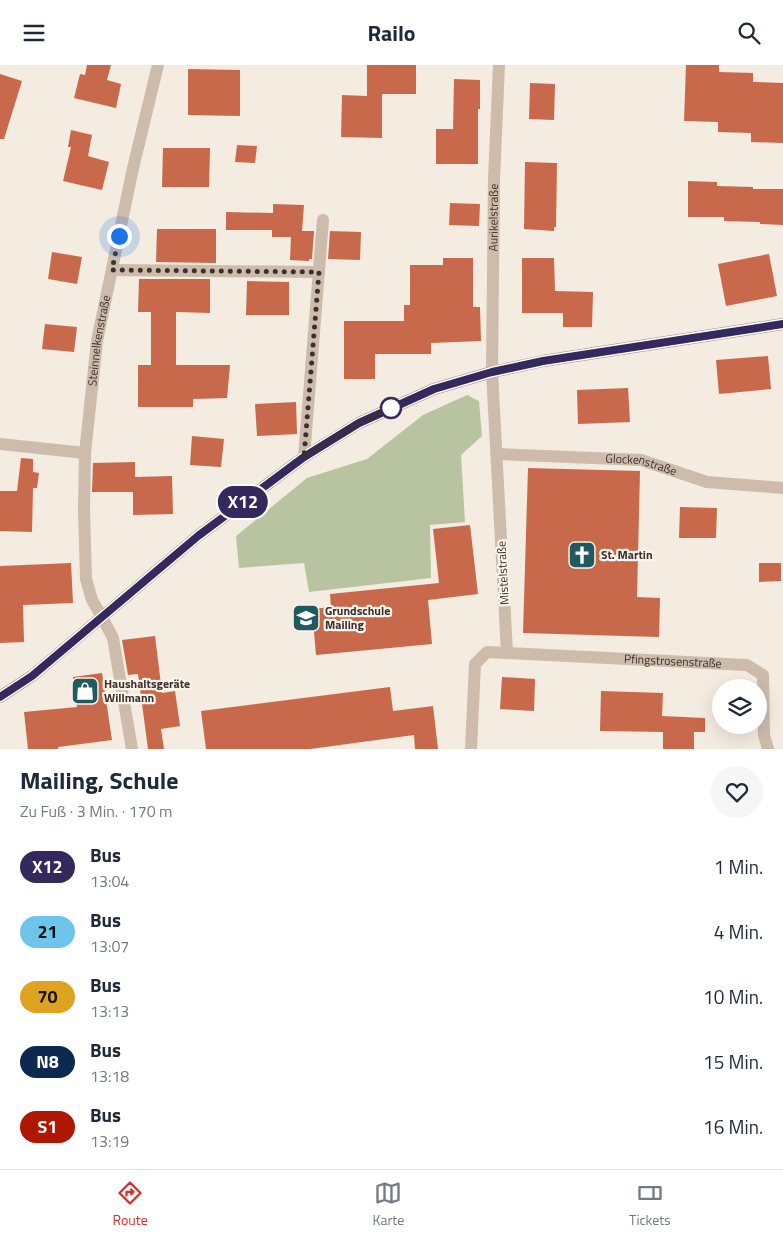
<!DOCTYPE html>
<html lang="de">
<head>
<meta charset="utf-8">
<style>
  :root { --surface:#fff; --page:#f6f6f7; --text:#1f2937; --muted:#747a83; --line:#e0e1e3; --accent:#d93025 }
  body { margin:0; font-family:"Titillium Web",sans-serif; background:var(--page); color:var(--text); height:100vh; display:flex; flex-direction:column; font-size:19px; white-space:nowrap }
  * { box-sizing:border-box; margin:0 }
  p { font-size:16px; color:var(--muted) }
  .icon { flex:none; width:28px; height:28px; fill:none; stroke:currentColor; stroke-width:2; stroke-linecap:round; stroke-linejoin:round }
  .map { position:relative; height:684px; overflow:hidden }
  .details { display:flex; flex-direction:column; background:var(--surface); flex:1 }
  .details>* { flex:none }
  .badge { padding:0 10px; border-radius:16px; font-size:18px; line-height:32px }
  .fabs { position:absolute; left:712px; top:614px; display:grid; gap:10px }
  .fabs a { display:grid; place-items:center; width:55px; height:55px; border-radius:50%; background:var(--surface); box-shadow:0 5px 20px #0002; font-size:25px }
  .you { position:absolute; width:25px; height:25px; margin:-12px; border:4px solid #fff; border-radius:50%; background:#1a73e8; box-shadow:0 0 0 8px #1a73e833 }
  .map>.badge { position:absolute; translate:-50% -50%; box-shadow:0 0 0 2px #fff }
  .round { display:grid; place-items:center; flex:none; width:52px; height:52px; border-radius:26px; background:var(--page) }
  .headline { display:flex; align-items:center; justify-content:space-between; height:85px; padding:0 20px }
  h1 { font-size:24px; font-weight:700; line-height:38px }
  ul { padding:0; list-style:none }
  li { display:flex; align-items:center; gap:15px; height:65px; padding:0 20px }
  li div { flex:1 }
  li b { display:block; font-size:19px }
  li em { font-style:normal }
  li .badge { min-width:55px; font-weight:700; text-align:center }
  header { display:flex; justify-content:space-between; align-items:center; height:65px; padding:0 20px; background:var(--surface); font-size:22px; font-weight:700 }
  .tabs { display:flex; justify-content:space-around; align-items:center; height:70px; border-top:1px solid var(--line); background:var(--surface); font-size:14px; color:var(--muted) }
  .tabs a { display:grid; justify-items:center; gap:2px }
  .tabs .active { color:var(--accent) }
  .map>svg:first-child { display:block }
</style>
</head>
<body>
<header><svg class="icon" aria-label="menu" viewBox="0 0 24 24"><path d="M4 6h16M4 12h16M4 18h16"/></svg>Railo<svg class="icon" aria-label="search" viewBox="0 0 24 24"><circle cx="10" cy="10" r="6"/><path d="M15 15l6 6"/></svg></header>
<div class="map">
<svg width="783" height="684" viewBox="0 0 783 684">
  <rect width="100%" height="100%" fill="#f4ebe1"/>
  <!-- green -->
  <path fill="#b8c4a0" d="M467,330L479,336L482,371L461,390L465,457L430,460L431,513L309,527L304,498L239,503L236,471L307,413L367,394L423,350Z"/>
  <!-- building -->
  <g fill="#c8694b">
    <path d="M87,0H111L107,15L121,19L116,43L74,33L80,9L85,10Z"/>
    <path d="M367,0H416V29H382V73L341,72L342,30L367,31Z"/>
    <path d="M686,0H719V7L753,8V17L783,18V78L751,77V68L718,67V57L684,56Z"/>
    <path d="M188,4L240,5V51L188,50Z"/>
    <path d="M0,9L22,16L4,74H0Z"/>
    <path d="M454,14L480,15V44H478V99H436V64H453Z"/>
    <path d="M530,18L555,19L554,55L529,54Z"/>
    <path d="M71,65L92,70L88,91L109,97L102,125L63,116L71,82H68Z"/>
    <path d="M237,80L257,81L255,98L235,97Z"/>
    <path d="M163,83H210L209,122H162Z"/>
    <path d="M525,97L557,98L556,162H554V166L524,164Z"/>
    <path d="M688,116L717,117V121L753,122V124H783V160L760,159V157L724,156V152H688Z"/>
    <path d="M450,138L480,139L479,161L449,160Z"/>
    <path d="M273,139L304,140L302,166H314L312,194H309V196L290,195L291,172H272V165H226V147L273,148Z"/>
    <path d="M157,164H216V198L156,197Z"/>
    <path d="M330,166L361,167L360,195L328,194Z"/>
    <path d="M52,187L82,192L77,219L48,214Z"/>
    <path d="M769,189L777,231L726,241L718,199Z"/>
    <path d="M443,193H473V242H480L481,276L431,278V289H375V314H344V256H404V240H410V200H443Z"/>
    <path d="M522,193H554L555,226L593,227L592,262H563V248H522Z"/>
    <path d="M139,214H210V248L176,247V300H230L227,333L193,334V342H138V300H151V247H138Z"/>
    <path d="M247,216L289,217V250H246Z"/>
    <path d="M45,259L77,262L74,287L42,284Z"/>
    <path d="M768,291L771,324L719,329L716,295Z"/>
    <path d="M628,323L630,357L578,359L577,325Z"/>
    <path d="M296,337L297,369L257,371L255,339Z"/>
    <path d="M192,371L224,374L221,402L190,400Z"/>
    <path d="M21,393L33,394V407L39,408L37,423H33L32,467L0,466V426H17Z"/>
    <path d="M135,397V412L172,411L173,449L133,450V427H92L93,398Z"/>
    <path d="M528,403L640,406L637,532L660,533L659,572L523,568Z"/>
    <path d="M680,442L717,443L716,473H679Z"/>
    <path d="M470,460L478,529L428,535L432,579L316,590L312,544L331,542L330,529L439,518L433,464Z"/>
    <path d="M71,498L73,538L23,540L24,577L0,578V501Z"/>
    <path d="M759,498H781V516L759,517Z"/>
    <path d="M155,571L162,628L175,626L180,661L161,664L164,684H148L138,609L128,610L122,575Z"/>
    <path d="M102,608L112,675L58,682V684H28L24,647L77,642L73,612Z"/>
    <path d="M502,612L535,614L534,646L500,644Z"/>
    <path d="M390,622L393,646L433,641L438,684H415L414,670L310,684H206L201,646Z"/>
    <path d="M601,626L663,628L662,651L705,653V667H694V684H663V667L600,666Z"/>
  </g>
  <g fill="none" stroke-linecap="round" stroke-linejoin="round">
    <!-- lane -->
    <g stroke="#cdbbac" stroke-width="12">
      <path d="M112,205L319,207"/>
      <path d="M304,392L323,155"/>
      <path d="M102,552L113,573L132,684"/>
    </g>
    <!-- street -->
    <g stroke="#cdbbac" stroke-width="12">
      <path d="M0,379L85,388"/>
      <path id="s1" d="M497,389L641,395L707,417L783,423"/>
      <path id="s2" d="M102,552L92,535L86,514L84,445L85,388L97,276L133,103L158,0"/>
      <path id="s3" d="M507,588L747,600L763,610L764,670L768,684"/>
      <path id="s4" d="M471,684L475,599L487,587L507,588L492,307L494,114L499,0"/>
    </g>
    <!-- secondary -->
    <path stroke="#a18a7d" stroke-width="12" d="M0,632L32,611L198,471L304,392L359,358L434,324L492,307L543,296L783,259"/>
  </g>
  <g fill="none" stroke-linecap="round" stroke-linejoin="round">
    <!-- line casing -->
    <g stroke="#fff" stroke-width="11">
      <path id="line" d="M0,632L32,611L198,471L304,392L359,358L434,324L492,307L543,296L783,259"/>
    </g>
    <!-- line -->
    <use href="#line" stroke="#35285d" stroke-width="8"/>
    <!-- walk -->
    <path stroke="#3b302b" stroke-width="5" stroke-dasharray="0 9" d="M119,171L112,205L319,207L304,392L359,358L391,343"/>
  </g>
  <!-- icons -->
  <defs>
    <g id="church-square" transform="scale(1.4375)"><rect x="-9" y="-9" width="18" height="18" rx="4" fill="#1f5a5e" stroke="#fbf5ee"/><path d="M-1.2-6h2.4v3.5h3.3v2.4h-3.3V6h-2.4V-.1h-3.3v-2.4h3.3Z" fill="#fff"/></g>
    <g id="school-square" transform="scale(1.4375)"><rect x="-9" y="-9" width="18" height="18" rx="4" fill="#1f5a5e" stroke="#fbf5ee"/><path d="M0-5L7-2L0 1L-7-2ZM-4 1L0 2.5L4 1V4Q0 6-4 4Z" fill="#fff"/></g>
    <g id="shop-square" transform="scale(1.4375)"><rect x="-9" y="-9" width="18" height="18" rx="4" fill="#1f5a5e" stroke="#fbf5ee"/><path d="M-5-2.5h2.3a2.7 3.5 0 0 1 5.4 0H5L5.5 6h-11ZM-1.5-2.5h3a1.5 2.3 0 0 0-3 0Z" fill="#fff"/></g>
  </defs>
  <g fill-rule="evenodd">
    <use href="#church-square" x="582" y="490"/>
    <use href="#school-square" x="306" y="553"/>
    <use href="#shop-square" x="85" y="626"/>
  </g>
  <!-- markers -->
  <circle fill="#fff" stroke="#35285d" stroke-width="2.5" cx="391" cy="343" r="10"/>
  <g text-anchor="middle" stroke-width="4.5" stroke-linejoin="round" paint-order="stroke">
    <!-- street labels -->
    <g font-size="12" fill="#3b302b" stroke="#fbf5ee">
      <text dy="4" stroke="none"><textPath href="#s4" startOffset="558">Aurikelstraße</textPath></text>
      <text dy="4" stroke="none"><textPath href="#s2" startOffset="281">Steinnelkenstraße</textPath></text>
      <text dy="4" stroke="none"><textPath href="#s1" startOffset="145">Glockenstraße</textPath></text>
      <text transform="translate(503 508) rotate(-93)" y="4">Mistelstraße</text>
      <text dy="4" stroke="none"><textPath href="#s3" startOffset="166">Pfingstrosenstraße</textPath></text>
    </g>
    <!-- poi labels -->
    <g font-size="12" font-weight="bold" fill="#3b302b" stroke="#fbf5ee" text-anchor="start">
      <text x="601" y="494">St. Martin</text>
      <text x="325" y="550">Grundschule<tspan x="325" dy="14">Mailing</tspan></text>
      <text x="104" y="623">Haushaltsgeräte<tspan x="104" dy="14">Willmann</tspan></text>
    </g>
  </g>
</svg>
<div class="fabs">
<a><svg class="icon" aria-label="layers" viewBox="0 0 24 24"><path d="M12 4l9 5-9 5-9-5zM3 14l9 5 9-5"/></svg></a>
</div>
<div class="you" style="left:119px;top:171px"></div>
<b class="badge" style="left:243px;top:437px;background:#35285d;color:#fff">X12</b>
</div>
<section class="details">
<div class="headline"><div><h1>Mailing, Schule</h1><p>Zu Fuß · 3 Min. · 170 m</p></div><a class="round"><svg class="icon" aria-label="heart" viewBox="0 0 24 24"><path d="M12 20l-8-8c-3-5 5-10 8-4 3-6 11-1 8 4z"/></svg></a></div>
<ul>
<li><span class="badge" style="background:#35285d;color:#fff">X12</span><div><b>Bus</b><p>13:04</p></div><em>1 Min.</em></li>
<li><span class="badge" style="background:#6ec5eb;color:#111">21</span><div><b>Bus</b><p>13:07</p></div><em>4 Min.</em></li>
<li><span class="badge" style="background:#dfa322;color:#111">70</span><div><b>Bus</b><p>13:13</p></div><em>10 Min.</em></li>
<li><span class="badge" style="background:#0c294f;color:#fff">N8</span><div><b>Bus</b><p>13:18</p></div><em>15 Min.</em></li>
<li><span class="badge" style="background:#ae1700;color:#fff">S1</span><div><b>Bus</b><p>13:19</p></div><em>16 Min.</em></li>
</ul>
</section>
<nav class="tabs">
<a class="active"><svg class="icon" aria-label="directions" viewBox="0 0 24 24"><path d="M12 3l9 9-9 9-9-9zM9 14v-3h6M13 9l2 2-2 2"/></svg>Route</a>
<a><svg class="icon" aria-label="map" viewBox="0 0 24 24"><path d="M3 6l6-2 6 2 6-2v14l-6 2-6-2-6 2zM9 4v14M15 6v14"/></svg>Karte</a>
<a><svg class="icon" aria-label="tickets" viewBox="0 0 24 24"><path d="M3 7h18v10H3zM15 7v10"/></svg>Tickets</a>
</nav>
</body>
</html>
